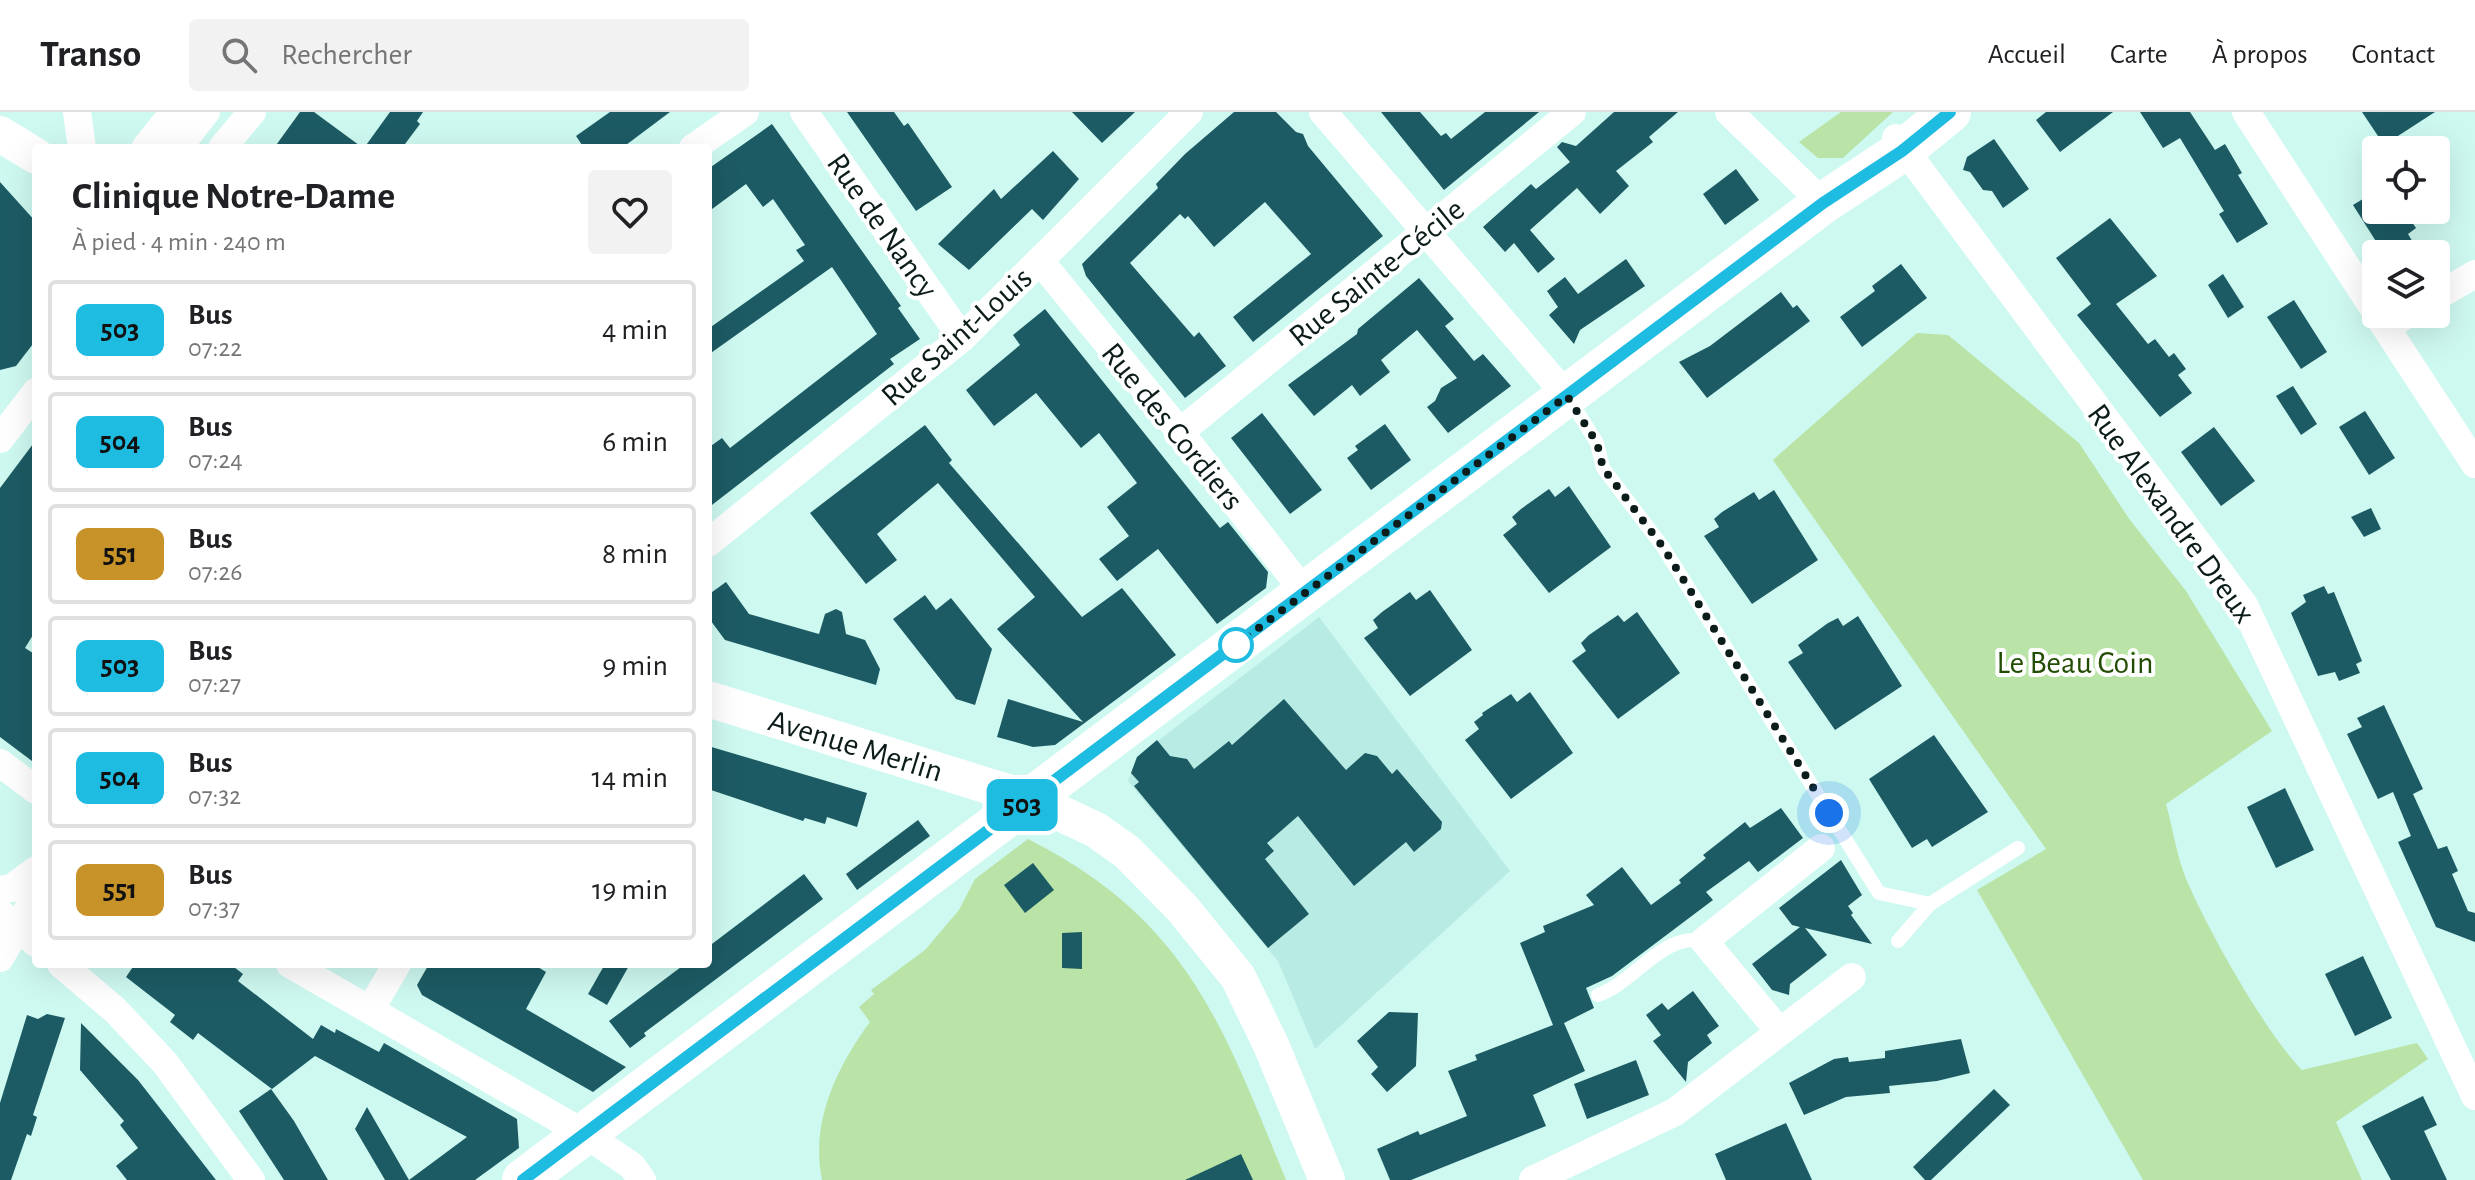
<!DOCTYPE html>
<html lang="fr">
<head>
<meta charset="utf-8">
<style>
  :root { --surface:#fff; --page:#f2f2f2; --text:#202124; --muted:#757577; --line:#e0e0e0 }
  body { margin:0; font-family:"Alegreya Sans",sans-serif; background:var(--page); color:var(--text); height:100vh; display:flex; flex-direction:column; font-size:30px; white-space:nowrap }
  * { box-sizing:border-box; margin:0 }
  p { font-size:26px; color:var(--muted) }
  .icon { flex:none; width:44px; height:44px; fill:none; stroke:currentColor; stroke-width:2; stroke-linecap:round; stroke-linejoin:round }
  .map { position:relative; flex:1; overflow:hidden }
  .side { position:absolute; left:32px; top:32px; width:680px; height:824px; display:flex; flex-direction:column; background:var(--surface); border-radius:8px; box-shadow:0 8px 32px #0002 }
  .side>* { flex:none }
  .badge { padding:0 16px; border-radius:12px; font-size:28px; line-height:52px }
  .tools { position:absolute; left:2362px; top:24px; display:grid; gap:16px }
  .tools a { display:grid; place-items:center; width:88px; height:88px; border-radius:8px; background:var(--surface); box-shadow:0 8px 32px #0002; font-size:40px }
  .you { position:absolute; width:40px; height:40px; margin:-20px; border:6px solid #fff; border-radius:50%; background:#1a73e8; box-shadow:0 0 0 12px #1a73e833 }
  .map>.badge { position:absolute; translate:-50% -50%; box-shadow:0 0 0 4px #fff }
  .round { display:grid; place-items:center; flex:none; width:84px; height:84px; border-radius:8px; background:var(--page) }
  .head { display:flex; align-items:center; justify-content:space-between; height:136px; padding:0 40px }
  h1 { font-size:38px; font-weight:700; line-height:60px }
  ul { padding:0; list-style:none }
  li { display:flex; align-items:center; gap:24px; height:100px; margin:0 16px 12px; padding:0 24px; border:4px solid var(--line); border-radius:8px }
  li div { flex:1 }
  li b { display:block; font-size:30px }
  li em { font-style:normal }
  li .badge { min-width:88px; font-weight:700; text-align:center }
  header { display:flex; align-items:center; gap:48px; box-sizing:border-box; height:112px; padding:0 40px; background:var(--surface); border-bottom:2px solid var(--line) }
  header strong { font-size:38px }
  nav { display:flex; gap:44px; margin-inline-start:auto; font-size:28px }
  .search { width:560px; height:72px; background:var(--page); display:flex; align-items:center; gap:20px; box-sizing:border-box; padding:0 28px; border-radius:8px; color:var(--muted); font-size:30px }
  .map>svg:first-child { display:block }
</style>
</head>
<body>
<header>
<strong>Transo</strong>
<div class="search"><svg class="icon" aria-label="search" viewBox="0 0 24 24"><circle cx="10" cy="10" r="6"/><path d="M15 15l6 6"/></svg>Rechercher</div>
<nav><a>Accueil</a><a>Carte</a><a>À propos</a><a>Contact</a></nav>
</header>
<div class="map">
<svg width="2475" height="1068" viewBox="0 0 2475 1068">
  <rect width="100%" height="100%" fill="#cef9f1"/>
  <!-- built -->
  <path fill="#b8ebe3" d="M1319,505L1510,759L1315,937L1278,849L1128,669L1137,645Z"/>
  <!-- green -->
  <g fill="#b9e3a7">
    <path d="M1841,0H1893L1843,46H1818L1799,30Z"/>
    <path d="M1917,221L1948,223L2079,331L2130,408L2186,479L2272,619L2166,692C2173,717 2177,746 2187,769C2208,818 2266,922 2302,958L2417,931L2428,947L2336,1010L2362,1068H2143L1977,778L2046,737L1773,348Z"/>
    <path d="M1028,727C1188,808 1222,912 1286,1068H822C810,1010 837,955 870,910L859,895L874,882L871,878L925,838L959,798L975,767Z"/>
  </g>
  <!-- building -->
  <g fill="#1d5b64">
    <path d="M300,0H314L363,36H274Z"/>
    <path d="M390,0H423L417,9L420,12L402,36H364Z"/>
    <path d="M610,0H670L622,36H584L576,24Z"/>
    <path d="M847,0H894L904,14L908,11L952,75L916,99Z"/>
    <path d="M1072,0H1135L1102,31Z"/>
    <path d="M1234,0H1276L1296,20L1303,22L1308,34L1383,124L1253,230L1233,205L1311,142L1265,90L1214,135L1188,104L1185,107L1180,102L1130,151L1194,225L1199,220L1226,254L1185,286L1086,164L1082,152L1158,76L1156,72L1185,42Z"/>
    <path d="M1381,0H1420L1441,24L1446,21L1451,27L1485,0H1539L1444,78Z"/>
    <path d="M1614,0H1678L1649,25L1653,30L1616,59L1629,74L1600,102L1577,76L1530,118L1555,147L1538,161L1514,131L1505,140L1483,115L1531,72L1536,77L1570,50L1557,35L1562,30L1576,34Z"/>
    <path d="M2046,0H2113L2060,40L2036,8Z"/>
    <path d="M2140,0H2190L2215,38L2225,32L2242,61L2238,63L2268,112L2237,131L2219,102L2224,99L2180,26L2163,36Z"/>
    <path d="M2362,0H2435L2384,33Z"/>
    <path d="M772,12L901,194L898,196L920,227L890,247L894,252L708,396V336L722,326L730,336L877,222L832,155L708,243V217L804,149L796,138L805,133L773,87L763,95L746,72L708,100V57Z"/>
    <path d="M1994,27L2029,77L2003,96L1992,79L1983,78L1970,60L1963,58L1967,45Z"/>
    <path d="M1053,39L1079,67L1043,108L1032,97L969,158L938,132L994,77L1001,87Z"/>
    <path d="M1736,57L1759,88L1725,113L1703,82Z"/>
    <path d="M0,70L36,110V228L16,254L0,258Z"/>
    <path d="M2376,79V98H2404L2416,116L2408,122L2420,142H2384L2353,93Z"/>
    <path d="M2110,106L2157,164L2116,192L2148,232L2155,227L2169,245L2174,241L2186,257L2178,263L2192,281L2160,305L2077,203L2091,192L2056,146Z"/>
    <path d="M1626,147L1645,174L1580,218L1574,232L1549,203L1558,195L1547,179L1565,165L1578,182Z"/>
    <path d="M1901,152L1927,186L1862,235L1840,205L1875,179L1872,174Z"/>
    <path d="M2223,162L2244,195L2228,206L2208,173Z"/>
    <path d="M1419,166L1454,207L1445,214L1474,249L1483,242L1511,274L1448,321L1427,295L1435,289L1441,276L1457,266L1417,218L1381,248L1390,260L1360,284L1352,273L1314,304L1288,273L1357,222L1358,217Z"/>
    <path d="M1781,180L1793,196L1797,193L1810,209L1707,286L1679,250L1710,234Z"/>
    <path d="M2294,188L2327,240L2301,257L2267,205Z"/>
    <path d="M1045,197L1220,416L1228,410L1268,460L1266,476L1217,512L1158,437L1117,469L1099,447L1129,424L1107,395L1137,371L1099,321L1081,336L1036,281L994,314L966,278L1020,233L1013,223Z"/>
    <path d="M2293,274L2317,312L2301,323L2276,284Z"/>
    <path d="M2365,299L2395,346L2369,363L2339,315Z"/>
    <path d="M1262,301L1322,378L1290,402L1231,326Z"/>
    <path d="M1385,312L1411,348L1371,378L1347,346L1358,338L1355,334Z"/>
    <path d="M925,313L952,348L949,351L1082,505L1122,476L1176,543L1055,633L1033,635L997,625L1008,587L1083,610L997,517L1035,485L938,371L877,422L897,448L866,472L810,401Z"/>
    <path d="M2214,315L2255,369L2221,394L2181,340Z"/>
    <path d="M36,328V518L25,536L36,543V652L0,625V376Z"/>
    <path d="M1569,374L1611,435L1549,481L1503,423L1517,412L1512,405L1521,397L1549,377L1555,385Z"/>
    <path d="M1774,378L1818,448L1752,492L1704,424L1719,415L1714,407L1722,400L1754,380L1759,388Z"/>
    <path d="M2371,396L2381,417L2364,425L2351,405Z"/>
    <path d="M726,470L749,502L819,522L825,502L836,497L842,500L846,522L865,528L880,557L876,573L725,528L708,505V483Z"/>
    <path d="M2324,474L2328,482L2334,480L2362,549L2356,552L2360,561L2339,569L2335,560L2318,564L2291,501L2306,490L2303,483Z"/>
    <path d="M1430,478L1472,538L1410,584L1364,526L1378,516L1373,508L1382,500L1410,480L1416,488Z"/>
    <path d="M925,483L936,498L951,486L992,537L975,593L956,587L893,507Z"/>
    <path d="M1637,500L1680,561L1618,607L1572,549L1586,539L1581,531L1589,523L1618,503L1624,510Z"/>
    <path d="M1858,504L1902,574L1835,618L1788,550L1803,541L1798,533L1828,511L1838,506L1843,514Z"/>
    <path d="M1530,580L1573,641L1511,687L1465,628L1479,617L1474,610L1483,603L1482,601L1511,582L1517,590Z"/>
    <path d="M1284,587L1346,658L1365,641L1377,644L1392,662L1397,657L1442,710L1441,717L1414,740L1406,730L1354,774L1298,704L1267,731L1274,739L1265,747L1309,802L1268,836L1134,674L1139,670L1131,661L1137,645L1157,628L1170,644L1187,647L1194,657L1229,629L1232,633Z"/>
    <path d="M2384,593L2423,677L2413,682L2438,737L2447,734L2458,759L2452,762L2468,799L2475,801V830L2436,815L2398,730L2411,724L2393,680L2378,687L2347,622L2362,615L2357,606Z"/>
    <path d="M1934,623L1988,700L1932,735L1927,727L1912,736L1869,667Z"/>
    <path d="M708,634L867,681L857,715L827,705L825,712L805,706L803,709L708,677Z"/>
    <path d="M2285,676L2314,738L2276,756L2247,695Z"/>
    <path d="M1781,696L1803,726L1758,760L1749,749L1706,780L1713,788L1612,864L1586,876L1594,896L1564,911L1585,959L1533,983L1546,1014L1411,1068H1390L1377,1037L1418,1019L1420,1023L1467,1004L1448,959L1477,948L1475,943L1553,913L1520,831L1545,820L1543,814L1594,793L1586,783L1622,755L1651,793L1681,771L1679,768L1706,746L1703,743L1745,710L1750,716Z"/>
    <path d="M918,708L930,724L857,778L846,762Z"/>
    <path d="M1841,748L1862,783L1848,794L1853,801L1851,803L1872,832L1805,816L1827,843L1790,872L1789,883L1772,878L1752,852L1800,815L1792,813L1779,796Z"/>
    <path d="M1033,751L1054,778L1025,801L1004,773Z"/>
    <path d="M804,762L823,787L644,921L646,924L630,936L609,909L685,852H708V835Z"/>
    <path d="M1082,820V857L1062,856V821Z"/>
    <path d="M2363,844L2392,906L2355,924L2325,862Z"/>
    <path d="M135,852H230L243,862L238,869L313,927L321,913L335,921L336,917L379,940L384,931L517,1007L519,1036L475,1068H385L355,1017L367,995L409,1068L467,1025L315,944L272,977L198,921L193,928L170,910L175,903L126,865Z"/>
    <path d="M429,852H533L546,860L526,897L626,955L593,980L422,883L417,873Z"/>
    <path d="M605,852H630L607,893L588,882Z"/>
    <path d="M1693,879L1719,914L1707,923L1712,931L1688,950L1686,970L1653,929L1661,923L1646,903L1662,891L1668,898Z"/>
    <path d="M1389,900L1418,901L1416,954L1387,980L1371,962L1378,955L1357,929Z"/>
    <path d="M47,902L65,906L33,1003L37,1005L31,1024L27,1022L11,1068H0V991L27,903L38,907Z"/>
    <path d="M81,911L138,968L216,1068H127L116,1054L138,1036L120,1013L124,1009L80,958Z"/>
    <path d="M1961,927L1970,961L1937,969L1889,974L1890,981L1846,985L1804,1003L1789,971L1834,947L1848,945L1849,950L1885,946V939Z"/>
    <path d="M1636,948L1649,983L1587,1007L1574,972Z"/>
    <path d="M271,977L294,1009L328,1068H284L239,999Z"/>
    <path d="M1994,977L2010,993L1931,1068H1925L1913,1055Z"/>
    <path d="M2423,984L2437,1013L2424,1019L2447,1068H2391L2362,1014Z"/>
    <path d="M1786,1011L1812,1068H1726L1715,1042Z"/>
    <path d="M1241,1042L1253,1068H1185Z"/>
  </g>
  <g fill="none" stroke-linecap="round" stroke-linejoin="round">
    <!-- service -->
    <g stroke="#fff" stroke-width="14">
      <path d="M1570,288L1597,331L1603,356L1663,435L1879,781L1930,792L2018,736"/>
      <path d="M1898,829L1930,792"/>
      <path d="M1598,883C1635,870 1663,820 1704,829"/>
    </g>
    <!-- minor -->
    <g stroke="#fff" stroke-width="28">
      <path d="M77,0L82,36"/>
      <path d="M804,0L962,226"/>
      <path d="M1323,0L1567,284"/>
      <path d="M1729,0L1823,91"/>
      <path d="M2246,0L2376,200"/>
      <path d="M1896,26L2244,493L2475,984"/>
      <path d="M145,36L174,0"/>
      <path d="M178,36L206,0"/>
      <path d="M222,36L252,0"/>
      <path d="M693,36L745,0"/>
      <path d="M1040,149L1180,320L1305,481"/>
      <path d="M2436,185L2475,162"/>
      <path d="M2377,202L2475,352"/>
      <path d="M2386,215L2408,202"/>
      <path d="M1180,320L1572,0"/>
      <path d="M0,327L36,280"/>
      <path d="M708,431L962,226L1189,0"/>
      <path d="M0,651L36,678"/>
      <path d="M0,778L12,776L36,758"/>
      <path d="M0,801L36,831"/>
      <path d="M0,846L36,783"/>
      <path d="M61,852L115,898L165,951L251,1068"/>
      <path d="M290,852L585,1022L632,1054L642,1068"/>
      <path d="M370,898L397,852"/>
      <path d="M1779,919L1704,829L1821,736"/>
      <path d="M1533,1068L1675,1000L1852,865"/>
    </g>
    <!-- tertiary -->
    <g stroke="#fff" stroke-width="36">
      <path d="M0,22L36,44"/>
      <path d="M708,587L1030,687L1096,718L1127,740L1182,796L1238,865L1271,933L1327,1068"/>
    </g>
    <!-- secondary -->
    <path stroke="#fff" stroke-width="42" d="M523,1068L1823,91L1902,39L1950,0"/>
  </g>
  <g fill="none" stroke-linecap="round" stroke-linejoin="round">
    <!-- line casing -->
    <g stroke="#fff" stroke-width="18">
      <path id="line" d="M523,1068L1823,91L1902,39L1950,0"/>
    </g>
    <!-- line -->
    <use href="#line" stroke="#1fbce1" stroke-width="12"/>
    <!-- walk -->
    <path stroke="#0c1c1a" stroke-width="8" stroke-dasharray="0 14.4" d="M1236,533L1567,284L1597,331L1603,356L1663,435L1829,701"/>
  </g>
  <!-- markers -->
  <circle fill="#fff" stroke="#1fbce1" stroke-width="4" cx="1236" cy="533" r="16"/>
  <g text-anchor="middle" stroke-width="8" stroke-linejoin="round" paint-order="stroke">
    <!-- street labels -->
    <g font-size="32" fill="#0c1c1a" stroke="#fff">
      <text transform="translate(883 113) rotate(55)" y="11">Rue de Nancy</text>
      <text transform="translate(1376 160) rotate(-39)" y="11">Rue Sainte-Cécile</text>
      <text transform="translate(956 224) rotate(-42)" y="11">Rue Saint-Louis</text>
      <text transform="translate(1173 314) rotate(51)" y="11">Rue des Cordiers</text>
      <text transform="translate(2172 401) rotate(54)" y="11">Rue Alexandre Dreux</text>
      <text transform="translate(856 633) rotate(17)" y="11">Avenue Merlin</text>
    </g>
    <!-- park labels -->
    <g font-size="32" fill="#234d03" stroke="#fff">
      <text x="2075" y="561">Le Beau Coin</text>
    </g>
  </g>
</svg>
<div class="tools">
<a><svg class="icon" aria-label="locate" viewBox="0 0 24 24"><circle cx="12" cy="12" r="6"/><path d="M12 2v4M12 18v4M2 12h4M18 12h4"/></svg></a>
<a><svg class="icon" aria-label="layers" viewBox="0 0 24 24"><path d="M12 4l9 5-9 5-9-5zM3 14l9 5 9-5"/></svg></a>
</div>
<div class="you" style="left:1829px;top:701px"></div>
<b class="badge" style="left:1022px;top:693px;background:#1fbce1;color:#111">503</b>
<section class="side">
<div class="head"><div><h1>Clinique Notre-Dame</h1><p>À pied · 4 min · 240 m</p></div><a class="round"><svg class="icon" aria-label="heart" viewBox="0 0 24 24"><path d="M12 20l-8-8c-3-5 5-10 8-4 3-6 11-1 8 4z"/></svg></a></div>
<ul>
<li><span class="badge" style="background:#1fbce1;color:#111">503</span><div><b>Bus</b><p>07:22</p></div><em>4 min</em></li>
<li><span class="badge" style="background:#1fbce1;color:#111">504</span><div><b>Bus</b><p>07:24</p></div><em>6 min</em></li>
<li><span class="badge" style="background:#c79227;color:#111">551</span><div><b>Bus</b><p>07:26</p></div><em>8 min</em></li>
<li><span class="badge" style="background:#1fbce1;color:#111">503</span><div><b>Bus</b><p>07:27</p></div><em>9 min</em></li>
<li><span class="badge" style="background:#1fbce1;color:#111">504</span><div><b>Bus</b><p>07:32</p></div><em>14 min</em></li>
<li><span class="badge" style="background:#c79227;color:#111">551</span><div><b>Bus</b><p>07:37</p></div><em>19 min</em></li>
</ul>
</section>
</div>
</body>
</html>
